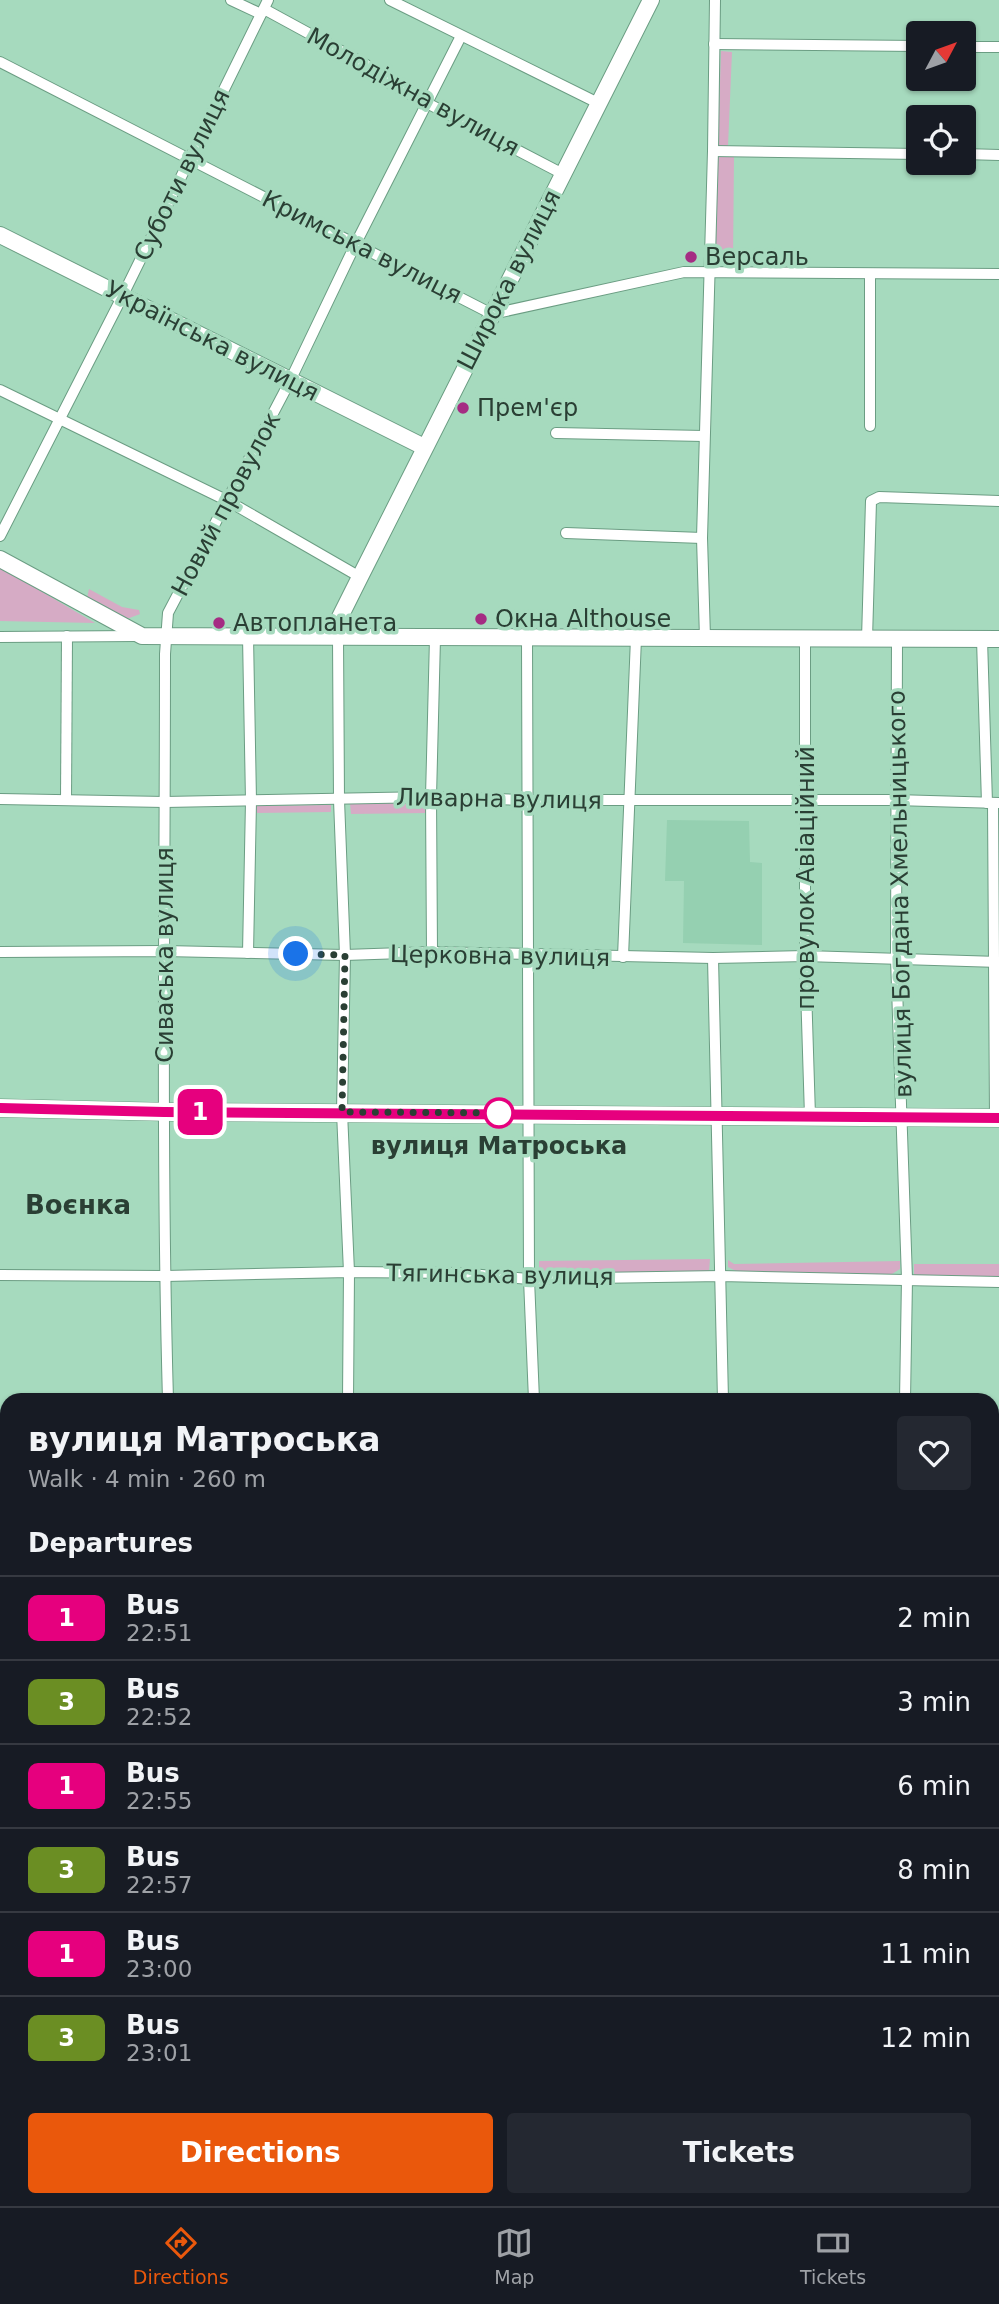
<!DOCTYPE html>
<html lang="en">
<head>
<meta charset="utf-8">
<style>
  :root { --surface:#171b24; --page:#242831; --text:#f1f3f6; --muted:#9ea1a6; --line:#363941; --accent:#ea580c }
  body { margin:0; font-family:"DejaVu Sans",sans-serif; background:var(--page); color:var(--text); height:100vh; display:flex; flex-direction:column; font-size:26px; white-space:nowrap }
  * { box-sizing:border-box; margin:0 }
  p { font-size:23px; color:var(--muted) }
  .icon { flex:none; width:38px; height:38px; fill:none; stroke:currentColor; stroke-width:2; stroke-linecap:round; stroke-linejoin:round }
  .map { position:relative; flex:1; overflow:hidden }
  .panel { position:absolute; left:0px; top:1393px; width:999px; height:814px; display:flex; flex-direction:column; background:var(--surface); border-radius:21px 21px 0 0; box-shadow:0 2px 5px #0004 }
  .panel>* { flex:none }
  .badge { padding:0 14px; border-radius:10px; font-size:24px; line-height:46px }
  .needle { width:46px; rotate:49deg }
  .fabs { position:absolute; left:906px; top:21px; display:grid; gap:14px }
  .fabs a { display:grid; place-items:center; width:70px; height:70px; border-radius:7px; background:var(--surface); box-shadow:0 2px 5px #0004; font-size:35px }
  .you { position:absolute; width:35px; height:35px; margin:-18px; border:5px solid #fff; border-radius:50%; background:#1a73e8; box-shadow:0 0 0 10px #1a73e833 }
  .map>.badge { position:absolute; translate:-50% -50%; box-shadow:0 0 0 4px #fff }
  h2 { padding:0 28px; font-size:26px; line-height:63px }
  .round { display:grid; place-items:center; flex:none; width:74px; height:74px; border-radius:7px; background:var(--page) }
  .headline { display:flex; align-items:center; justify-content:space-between; height:119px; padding:0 28px }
  h1 { font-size:33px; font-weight:700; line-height:52px }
  .action { display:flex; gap:14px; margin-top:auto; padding:14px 28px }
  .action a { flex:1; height:80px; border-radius:7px; background:var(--accent); color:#fff; font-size:28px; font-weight:700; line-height:80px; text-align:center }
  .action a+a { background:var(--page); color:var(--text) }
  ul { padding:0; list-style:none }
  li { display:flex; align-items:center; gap:21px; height:84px; padding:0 28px; border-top:2px solid var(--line) }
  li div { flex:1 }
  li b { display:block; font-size:26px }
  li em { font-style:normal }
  li .badge { min-width:77px; font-weight:700; text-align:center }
  .menu { display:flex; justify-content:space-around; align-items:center; height:98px; border-top:2px solid var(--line); background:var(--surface); font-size:19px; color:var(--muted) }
  .menu a { display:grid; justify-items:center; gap:4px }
  .menu .selected { color:var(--accent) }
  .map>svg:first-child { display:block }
</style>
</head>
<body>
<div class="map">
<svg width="999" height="2206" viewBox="0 0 999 2206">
  <rect width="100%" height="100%" fill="#a6dabe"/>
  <!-- built -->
  <path fill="#95d0b1" d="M667,820L749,821L750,862L762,863V945L683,943L684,881H665Z"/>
  <!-- green -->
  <g fill="#d6abc5">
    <path d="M721,51L732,52L728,146H718Z"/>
    <path d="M717,156L734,157L733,261H720L721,249L716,248Z"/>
    <path d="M0,567L95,623L0,621Z"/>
    <path d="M89,589L122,607L139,610L140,614L127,619L87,598Z"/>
    <path d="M426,801V813L351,814L350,803Z"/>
    <path d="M331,805V812L257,813L256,806Z"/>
    <path d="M710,1259L709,1271L539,1276V1261Z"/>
    <path d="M728,1260L734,1264L900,1261V1269L892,1274L740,1273L728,1267Z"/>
    <path d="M914,1264H999V1278L914,1275Z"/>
  </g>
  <!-- water -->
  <path fill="#4ea7c3" d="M7,1899V2200H992V1904L999,1903V2206H0V1900Z"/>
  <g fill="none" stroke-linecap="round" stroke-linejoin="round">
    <!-- ferry -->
    <g stroke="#005064" stroke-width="2" stroke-dasharray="9 7" stroke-linecap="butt">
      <path d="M0,2164H7"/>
      <path d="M421,2200L459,2206"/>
    </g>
    <!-- street casing -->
    <g stroke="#6b9d83" stroke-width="12">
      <g id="street">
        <path d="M231,0L261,14"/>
        <path d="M390,0L598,103"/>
        <path d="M264,9L365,64L381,79L563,174"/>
        <path d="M714,44L919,46"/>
        <path d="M964,47H999"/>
        <path d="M0,62L492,314L684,272L999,274"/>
        <path d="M713,151L919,154"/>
        <path d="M964,154L999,155"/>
        <path d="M0,390L228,501L360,577"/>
        <path d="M870,426V274"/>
        <path d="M556,433L704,436"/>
        <path d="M566,533L702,538"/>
        <path d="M0,536L122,297L268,0"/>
        <path d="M0,637L137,636"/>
        <path d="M338,637L339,800L345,955L342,1112L349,1272L348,1400"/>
        <path d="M527,638L529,1279L534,1400"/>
        <path d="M705,638L702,538L713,151L715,0"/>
        <path d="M867,639L871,501L879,497L999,501"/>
        <path d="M897,639L896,958L907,1279L905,1400"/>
        <path d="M982,639L987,803"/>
        <path d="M805,640V956L810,1116"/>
        <path d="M0,799L165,802L431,797L528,800H895L999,803"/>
        <path d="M66,800L67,636"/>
        <path d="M993,803L995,1118"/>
        <path d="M0,952L165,951L345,955L432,952L713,958L805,956L999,962"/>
        <path d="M432,952L431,797L435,638"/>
        <path d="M248,953L251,801L248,636"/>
        <path d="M623,957L636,638"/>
        <path d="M713,958L723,1400"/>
        <path d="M0,1275L165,1276L349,1272L458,1273L529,1279L721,1276L999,1282"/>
        <path d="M168,1400C161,1151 165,903 165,654L168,613L290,381L356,243L461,36"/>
        <path d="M992,1431L999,1430"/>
        <path d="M0,1447H7"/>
        <path d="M992,1595H999"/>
        <path d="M0,1604H7"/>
        <path d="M992,1756L999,1755"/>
      </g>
    </g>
    <!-- secondary casing -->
    <g stroke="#6b9d83" stroke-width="18">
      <g id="secondary">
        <path d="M0,235L424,447"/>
        <path d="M0,559L142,636L999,639"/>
        <path d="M338,637L339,619L360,577L651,0"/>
      </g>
    </g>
    <!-- primary casing -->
    <g stroke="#6b9d83" stroke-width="19">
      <path id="primary" d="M0,1108L172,1112L999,1118"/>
    </g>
    <!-- street -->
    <use href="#street" stroke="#fff" stroke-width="10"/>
    <!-- secondary -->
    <use href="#secondary" stroke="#fff" stroke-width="16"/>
    <!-- primary -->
    <use href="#primary" stroke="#fff" stroke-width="18"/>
  </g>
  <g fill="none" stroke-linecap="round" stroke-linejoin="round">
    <!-- line casing -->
    <g stroke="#fff" stroke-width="16">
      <path id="line" d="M0,1108L164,1112L999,1118"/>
    </g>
    <!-- line -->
    <use href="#line" stroke="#e6007e" stroke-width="10"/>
    <!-- walk -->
    <path stroke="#2a3f34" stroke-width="7" stroke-dasharray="0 12.6" d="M296,954L345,955L342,1112L499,1113"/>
  </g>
  <!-- markers -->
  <g fill="#a52c83" stroke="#a6dabe" stroke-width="2.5">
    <circle cx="691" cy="257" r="7"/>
    <circle cx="463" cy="408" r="7"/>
    <circle cx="481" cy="619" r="7"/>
    <circle cx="219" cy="623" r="7"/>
  </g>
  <circle fill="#fff" stroke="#e6007e" stroke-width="3.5" cx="499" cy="1113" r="14"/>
  <g text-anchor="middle" stroke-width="7" stroke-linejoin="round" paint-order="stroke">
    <!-- street labels -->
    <g font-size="24" fill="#2a3f34" stroke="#a6dabe">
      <text transform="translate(413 92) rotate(29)" y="8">Молодіжна вулиця</text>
      <text transform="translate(182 175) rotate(-64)" y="8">Суботи вулиця</text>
      <text transform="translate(362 247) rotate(27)" y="8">Кримська вулиця</text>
      <text transform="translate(509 280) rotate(-63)" y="8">Широка вулиця</text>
      <text transform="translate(212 341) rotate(27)" y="8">Українська вулиця</text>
      <text transform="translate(226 504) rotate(-62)" y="8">Новий провулок</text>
      <text transform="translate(499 799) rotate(1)" y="8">Ливарна вулиця</text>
      <text transform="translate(806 878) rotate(-90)" y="8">провулок Авіаційний</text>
      <text transform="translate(900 894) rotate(-91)" y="8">вулиця Богдана Хмельницького</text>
      <text transform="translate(165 955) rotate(-90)" y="8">Сиваська вулиця</text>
      <text transform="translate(500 956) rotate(1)" y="8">Церковна вулиця</text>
      <text transform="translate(500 1275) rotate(1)" y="8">Тягинська вулиця</text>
    </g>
    <!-- poi labels -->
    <g font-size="24" fill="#2a3f34" stroke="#a6dabe" text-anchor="start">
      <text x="705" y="265">Версаль</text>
      <text x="477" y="416">Прем'єр</text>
      <text x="495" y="627">Окна Althouse</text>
      <text x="233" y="631">Автопланета</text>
    </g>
    <!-- stop labels -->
    <g font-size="24" font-weight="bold" fill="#2a3f34" stroke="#a6dabe">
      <text x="499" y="1154">вулиця Матроська</text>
    </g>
    <!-- neighbourhood labels -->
    <g font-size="26" font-weight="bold" fill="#2a3f34" stroke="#a6dabe">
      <text x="78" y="1214">Воєнка</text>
    </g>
  </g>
</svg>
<div class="fabs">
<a><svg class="needle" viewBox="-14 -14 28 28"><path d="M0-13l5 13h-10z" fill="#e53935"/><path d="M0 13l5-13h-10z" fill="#9ea1a6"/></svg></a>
<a><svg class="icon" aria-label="locate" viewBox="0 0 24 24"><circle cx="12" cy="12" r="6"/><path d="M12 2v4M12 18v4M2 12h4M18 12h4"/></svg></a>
</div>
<div class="you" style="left:296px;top:954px"></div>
<b class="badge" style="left:200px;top:1112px;background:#e6007e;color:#fff">1</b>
<section class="panel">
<div class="headline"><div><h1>вулиця Матроська</h1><p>Walk · 4 min · 260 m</p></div><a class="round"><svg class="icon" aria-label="heart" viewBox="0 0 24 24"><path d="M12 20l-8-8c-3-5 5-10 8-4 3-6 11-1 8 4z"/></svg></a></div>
<h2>Departures</h2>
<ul>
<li><span class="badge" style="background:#e6007e;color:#fff">1</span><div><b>Bus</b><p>22:51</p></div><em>2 min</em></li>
<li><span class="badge" style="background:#6b8e23;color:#fff">3</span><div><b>Bus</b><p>22:52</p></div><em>3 min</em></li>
<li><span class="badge" style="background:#e6007e;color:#fff">1</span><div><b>Bus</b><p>22:55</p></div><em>6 min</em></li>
<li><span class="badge" style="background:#6b8e23;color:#fff">3</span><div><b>Bus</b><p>22:57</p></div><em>8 min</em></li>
<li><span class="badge" style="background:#e6007e;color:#fff">1</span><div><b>Bus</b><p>23:00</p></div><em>11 min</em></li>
<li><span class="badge" style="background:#6b8e23;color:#fff">3</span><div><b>Bus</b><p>23:01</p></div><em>12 min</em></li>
</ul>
<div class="action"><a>Directions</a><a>Tickets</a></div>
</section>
</div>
<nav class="menu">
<a class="selected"><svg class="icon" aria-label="directions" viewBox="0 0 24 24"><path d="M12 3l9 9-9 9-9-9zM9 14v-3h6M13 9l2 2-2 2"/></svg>Directions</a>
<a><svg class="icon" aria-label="map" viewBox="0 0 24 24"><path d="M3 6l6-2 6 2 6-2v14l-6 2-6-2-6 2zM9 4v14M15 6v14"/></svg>Map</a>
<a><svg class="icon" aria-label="tickets" viewBox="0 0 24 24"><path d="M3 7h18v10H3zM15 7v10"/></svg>Tickets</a>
</nav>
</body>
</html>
